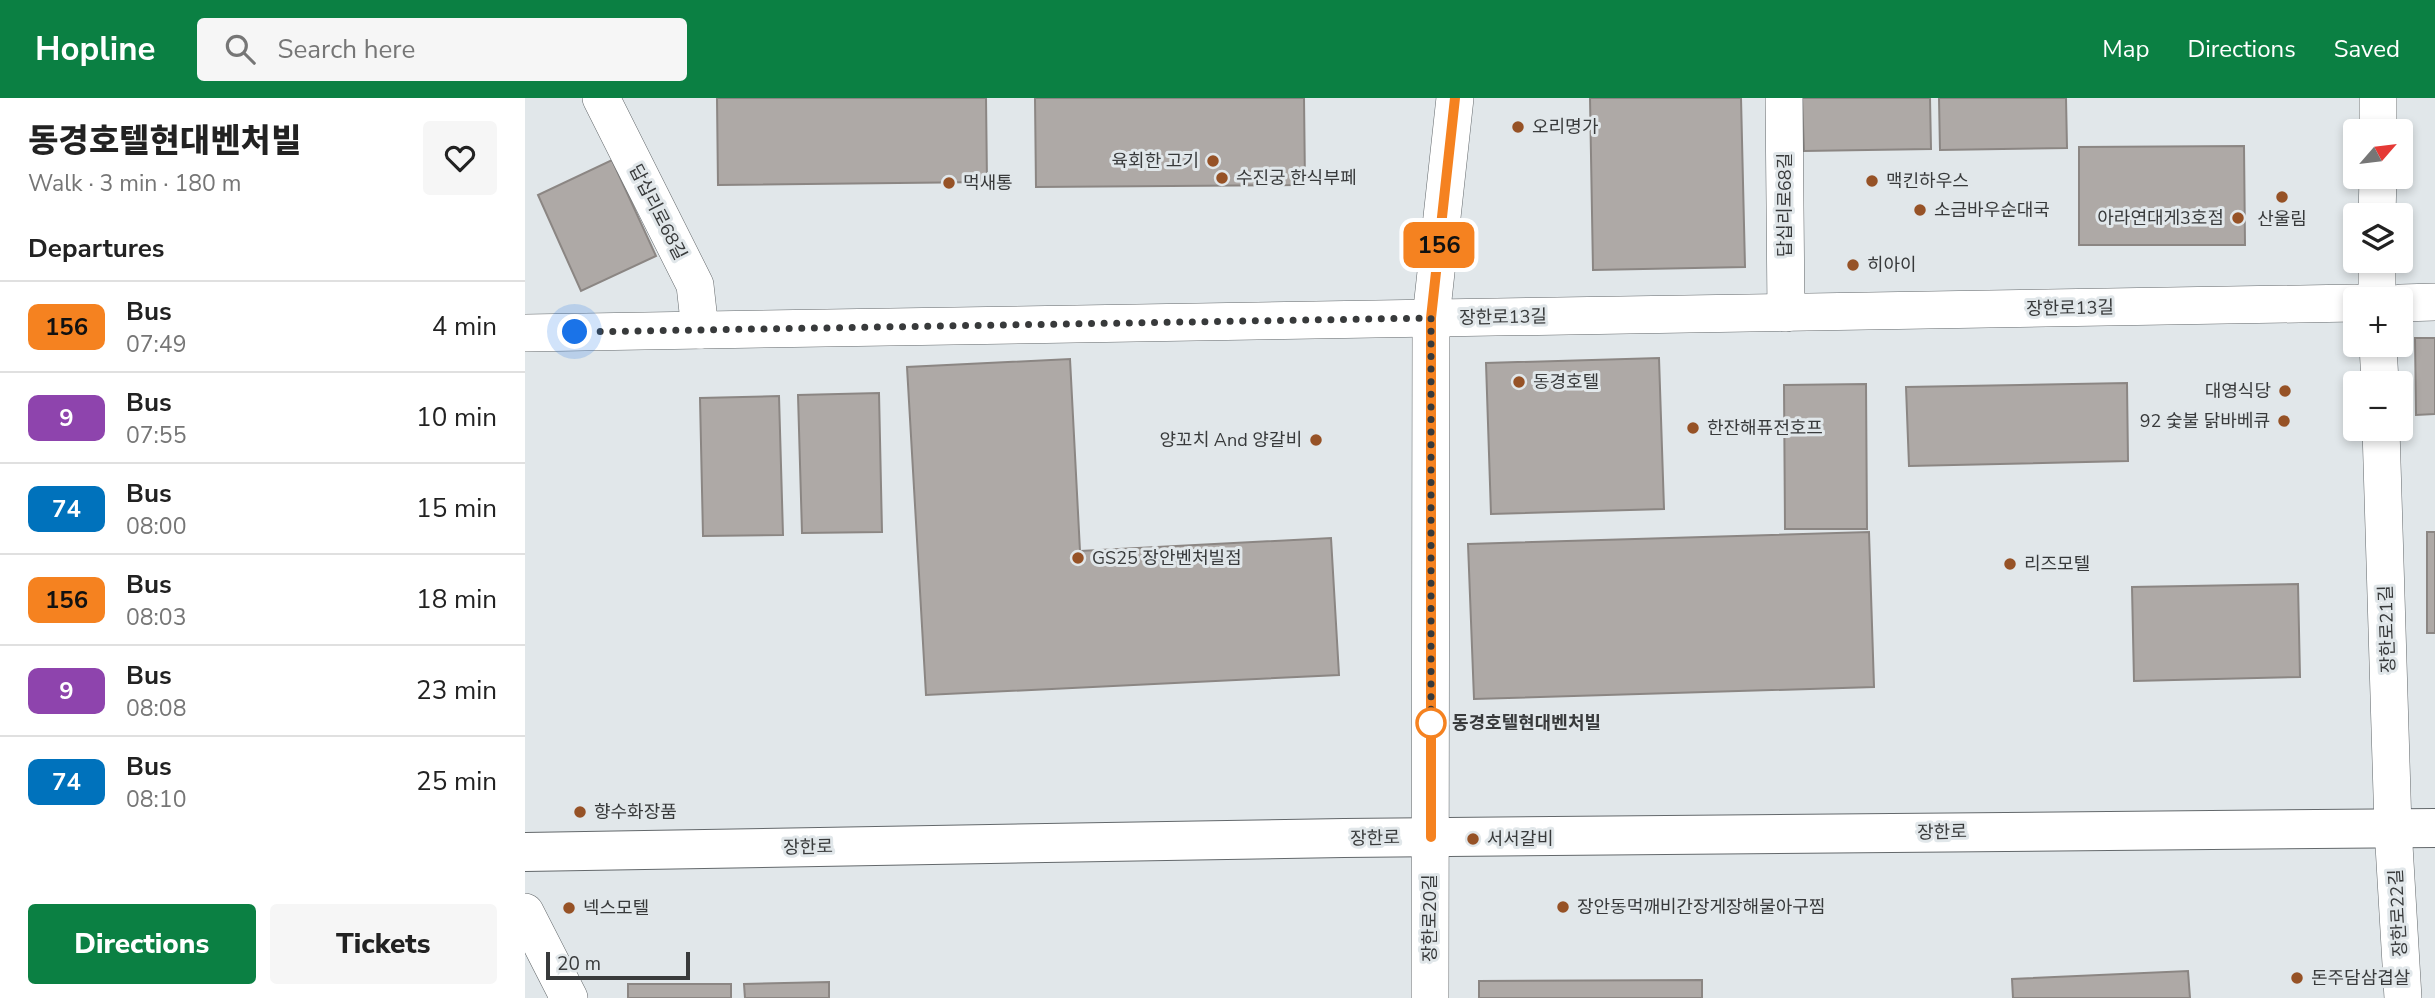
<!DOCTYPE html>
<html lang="en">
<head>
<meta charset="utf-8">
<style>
  :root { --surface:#fff; --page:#f6f6f6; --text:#222; --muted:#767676; --line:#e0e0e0; --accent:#0b8043 }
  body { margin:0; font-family:"Nunito Sans","Noto Sans KR",sans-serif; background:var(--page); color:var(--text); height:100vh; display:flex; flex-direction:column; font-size:26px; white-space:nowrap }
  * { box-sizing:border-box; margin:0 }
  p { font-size:23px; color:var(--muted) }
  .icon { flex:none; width:38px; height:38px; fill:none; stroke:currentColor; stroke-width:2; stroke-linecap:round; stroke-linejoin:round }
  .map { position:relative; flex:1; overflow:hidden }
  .side { display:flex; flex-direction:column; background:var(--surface); width:525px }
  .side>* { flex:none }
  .badge { padding:0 14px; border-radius:10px; font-size:24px; line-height:46px }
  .needle { width:46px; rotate:62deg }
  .buttons { position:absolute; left:1818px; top:21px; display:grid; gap:14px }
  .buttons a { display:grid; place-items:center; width:70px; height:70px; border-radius:7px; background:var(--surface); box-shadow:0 4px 10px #0003; font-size:35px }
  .scale { position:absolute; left:21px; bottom:18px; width:144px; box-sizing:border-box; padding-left:7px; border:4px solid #383a3b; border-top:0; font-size:19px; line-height:24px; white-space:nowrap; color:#383a3b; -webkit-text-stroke:5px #e1e7ea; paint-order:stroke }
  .you { position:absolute; width:35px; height:35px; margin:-18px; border:5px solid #fff; border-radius:50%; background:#1a73e8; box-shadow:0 0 0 10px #1a73e833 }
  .map>.badge { position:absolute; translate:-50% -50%; box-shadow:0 0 0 4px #fff }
  h2 { padding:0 28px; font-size:26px; line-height:63px }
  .round { display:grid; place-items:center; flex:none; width:74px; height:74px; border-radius:7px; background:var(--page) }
  .summary { display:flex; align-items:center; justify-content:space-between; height:119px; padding:0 28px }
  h1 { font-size:33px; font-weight:800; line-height:52px }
  .action { display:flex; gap:14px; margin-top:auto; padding:14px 28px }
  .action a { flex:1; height:80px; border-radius:7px; background:var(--accent); color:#fff; font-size:28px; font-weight:800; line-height:80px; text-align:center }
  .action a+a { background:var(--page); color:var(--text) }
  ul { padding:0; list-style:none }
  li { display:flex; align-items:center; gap:21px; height:91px; padding:0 28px; border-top:2px solid var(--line) }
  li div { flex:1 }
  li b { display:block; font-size:26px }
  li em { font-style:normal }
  li .badge { min-width:77px; font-weight:700; text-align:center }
  header { display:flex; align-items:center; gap:42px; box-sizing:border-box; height:98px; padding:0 35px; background:var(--accent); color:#fff }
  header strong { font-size:33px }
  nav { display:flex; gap:38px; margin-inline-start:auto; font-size:24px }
  .search { width:490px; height:63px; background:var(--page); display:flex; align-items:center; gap:18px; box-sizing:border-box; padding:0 24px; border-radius:7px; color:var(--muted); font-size:26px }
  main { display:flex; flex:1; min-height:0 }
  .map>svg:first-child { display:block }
</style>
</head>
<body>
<header>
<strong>Hopline</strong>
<div class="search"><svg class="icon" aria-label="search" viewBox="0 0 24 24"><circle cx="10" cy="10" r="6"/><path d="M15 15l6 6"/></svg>Search here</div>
<nav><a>Map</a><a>Directions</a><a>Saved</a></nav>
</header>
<main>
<section class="side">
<div class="summary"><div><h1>동경호텔현대벤처빌</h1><p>Walk · 3 min · 180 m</p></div><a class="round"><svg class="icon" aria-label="heart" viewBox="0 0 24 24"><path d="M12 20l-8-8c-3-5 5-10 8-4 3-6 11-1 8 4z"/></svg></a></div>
<h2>Departures</h2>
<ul>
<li><span class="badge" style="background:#f58220;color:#111">156</span><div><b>Bus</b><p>07:49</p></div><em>4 min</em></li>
<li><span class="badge" style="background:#8e44ad;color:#fff">9</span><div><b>Bus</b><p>07:55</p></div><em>10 min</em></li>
<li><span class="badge" style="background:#0072bc;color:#fff">74</span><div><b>Bus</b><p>08:00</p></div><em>15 min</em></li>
<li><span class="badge" style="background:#f58220;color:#111">156</span><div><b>Bus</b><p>08:03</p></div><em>18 min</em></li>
<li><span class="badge" style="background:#8e44ad;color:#fff">9</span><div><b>Bus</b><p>08:08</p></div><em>23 min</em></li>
<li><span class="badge" style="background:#0072bc;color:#fff">74</span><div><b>Bus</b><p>08:10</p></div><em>25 min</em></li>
</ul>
<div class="action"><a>Directions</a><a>Tickets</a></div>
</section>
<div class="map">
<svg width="1910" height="900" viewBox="0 0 1910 900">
  <rect width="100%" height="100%" fill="#e1e7ea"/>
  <!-- building -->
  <g fill="#aea9a6" stroke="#8b8683" stroke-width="2">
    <path d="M192,0H461L462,84L193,87Z"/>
    <path d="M510,0H779L780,87L511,89Z"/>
    <path d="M1065,0H1216L1220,169L1068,172Z"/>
    <path d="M1277,0H1405L1406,51L1279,53Z"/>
    <path d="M1414,0H1541L1542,50L1415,52Z"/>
    <path d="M1719,48L1720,147H1554V49Z"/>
    <path d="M87,62L131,158L56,193L13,97Z"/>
    <path d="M1890,240H1910V316L1891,317Z"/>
    <path d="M1134,260L1139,411L966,416L961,265Z"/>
    <path d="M545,261L555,453L806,440L814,577L401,597L382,269Z"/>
    <path d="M1602,285L1603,363L1384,368L1381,289Z"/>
    <path d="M1341,286L1342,431H1260L1259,287Z"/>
    <path d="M354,295L357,434L277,435L273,297Z"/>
    <path d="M254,298L258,437L178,438L175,300Z"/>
    <path d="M1344,434L1349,589L949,601L943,446Z"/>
    <rect x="1902" y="434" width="8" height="101"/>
    <path d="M1773,486L1775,579L1609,583L1607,489Z"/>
    <path d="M1663,873L1665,900H1488L1487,881Z"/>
    <path d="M1177,882V900H954V883Z"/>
    <path d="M304,884V900H220L219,886Z"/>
    <rect x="103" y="886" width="103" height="14"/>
  </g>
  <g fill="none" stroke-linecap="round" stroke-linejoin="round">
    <!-- street casing -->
    <g stroke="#63686b" stroke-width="38">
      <g id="street">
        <path d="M76,0L170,187L175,232"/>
        <path d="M1259,0L1261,215"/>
        <path d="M1853,33V0"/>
        <path d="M1852,117L1853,79"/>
        <path d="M1852,201V163"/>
        <path d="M1876,205L1910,204"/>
        <path d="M0,235L1830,205"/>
        <path d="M1853,247L1855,285"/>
        <path d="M1856,331L1868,730L1878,900"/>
        <path d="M0,814L44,900"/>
        <path d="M905,900L906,220L930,0"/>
      </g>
    </g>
    <!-- secondary casing -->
    <g stroke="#63686b" stroke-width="40">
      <path id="secondary" d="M0,754L819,740L1910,730"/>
    </g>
    <!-- street -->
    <use href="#street" stroke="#fff" stroke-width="37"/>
    <!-- secondary -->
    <use href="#secondary" stroke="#fff" stroke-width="38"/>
  </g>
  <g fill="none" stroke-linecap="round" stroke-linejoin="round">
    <!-- line casing -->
    <g stroke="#fff" stroke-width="16">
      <path id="line" d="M906,739V220L930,0"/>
    </g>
    <!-- line -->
    <use href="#line" stroke="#f58220" stroke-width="10"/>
    <!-- walk -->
    <path stroke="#383a3b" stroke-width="7" stroke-dasharray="0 12.6" d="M50,234L906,220V630V625"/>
  </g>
  <!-- markers -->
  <g fill="#965226" stroke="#e1e7ea" stroke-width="2.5">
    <circle cx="993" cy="29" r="7"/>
    <circle cx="688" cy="63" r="7"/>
    <circle cx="697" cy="80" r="7"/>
    <circle cx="1347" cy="83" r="7"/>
    <circle cx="424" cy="85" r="7"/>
    <circle cx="1757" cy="99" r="7"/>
    <circle cx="1395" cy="112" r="7"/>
    <circle cx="1713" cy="120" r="7"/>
    <circle cx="1328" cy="167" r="7"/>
    <circle cx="994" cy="284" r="7"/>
    <circle cx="1760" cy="293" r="7"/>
    <circle cx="1759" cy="323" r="7"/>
    <circle cx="1168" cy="330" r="7"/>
    <circle cx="791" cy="342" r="7"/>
    <circle cx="553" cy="460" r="7"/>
    <circle cx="1485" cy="466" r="7"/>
    <circle cx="55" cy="714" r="7"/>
    <circle cx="948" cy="741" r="7"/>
    <circle cx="1038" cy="809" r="7"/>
    <circle cx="44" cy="810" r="7"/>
    <circle cx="1772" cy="880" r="7"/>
  </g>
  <circle fill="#fff" stroke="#f58220" stroke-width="3.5" cx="906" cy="625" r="14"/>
  <g text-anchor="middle" stroke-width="6" stroke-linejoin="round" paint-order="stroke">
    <!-- poi labels -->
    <g font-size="18" fill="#383a3b" stroke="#e1e7ea" text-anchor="start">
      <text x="1007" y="35">오리명가</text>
      <text x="674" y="69" text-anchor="end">육회한 고기</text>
      <text x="711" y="86">수진궁 한식부페</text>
      <text x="1361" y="89">맥킨하우스</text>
      <text x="438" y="91">먹새통</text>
      <text x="1409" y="118">소금바우순대국</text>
      <text x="1699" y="126" text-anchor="end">아라연대게3호점</text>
      <text x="1757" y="127" text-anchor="middle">산울림</text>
      <text x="1342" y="173">히아이</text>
      <text x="1008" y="290">동경호텔</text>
      <text x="1746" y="299" text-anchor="end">대영식당</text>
      <text x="1745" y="329" text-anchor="end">92 숯불 닭바베큐</text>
      <text x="1182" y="336">한잔해퓨전호프</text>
      <text x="777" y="348" text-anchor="end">양꼬치 And 양갈비</text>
      <text x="567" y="466">GS25 장안벤처빌점</text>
      <text x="1499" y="472">리즈모텔</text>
      <text x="69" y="720">향수화장품</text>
      <text x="962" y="747">서서갈비</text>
      <text x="1052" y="815">장안동먹깨비간장게장해물아구찜</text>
      <text x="58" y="816">넥스모텔</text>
      <text x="1786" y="886">돈주담삼겹살</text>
    </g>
    <!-- street labels -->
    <g font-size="18" fill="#383a3b" stroke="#e1e7ea">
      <text transform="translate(1260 107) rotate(-90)" y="6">답십리로68길</text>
      <text transform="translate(133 114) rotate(63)" y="6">답십리로68길</text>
      <text transform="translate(1545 210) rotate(-1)" y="6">장한로13길</text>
      <text transform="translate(978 219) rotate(-1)" y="6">장한로13길</text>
      <text transform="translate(1862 531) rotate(-92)" y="6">장한로21길</text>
      <text transform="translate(1417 734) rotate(-1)" y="6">장한로</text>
      <text transform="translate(850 740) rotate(-1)" y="6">장한로</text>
      <text transform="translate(283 749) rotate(-1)" y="6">장한로</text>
      <text transform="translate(1873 815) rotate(-93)" y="6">장한로22길</text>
      <text transform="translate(905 820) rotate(-90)" y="6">장한로20길</text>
    </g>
    <!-- stop labels -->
    <g font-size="18" font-weight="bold" fill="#383a3b" stroke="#e1e7ea" text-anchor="start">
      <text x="927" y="631">동경호텔현대벤처빌</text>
    </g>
  </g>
</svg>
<div class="buttons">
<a><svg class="needle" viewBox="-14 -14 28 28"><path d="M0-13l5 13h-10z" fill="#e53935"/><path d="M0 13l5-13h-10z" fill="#767676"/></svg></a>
<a><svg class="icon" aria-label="layers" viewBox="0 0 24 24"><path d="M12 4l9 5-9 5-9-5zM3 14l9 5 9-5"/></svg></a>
<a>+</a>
<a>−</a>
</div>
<div class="scale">20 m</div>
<div class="you" style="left:50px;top:234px"></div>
<b class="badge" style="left:914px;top:147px;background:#f58220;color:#111">156</b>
</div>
</main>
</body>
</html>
